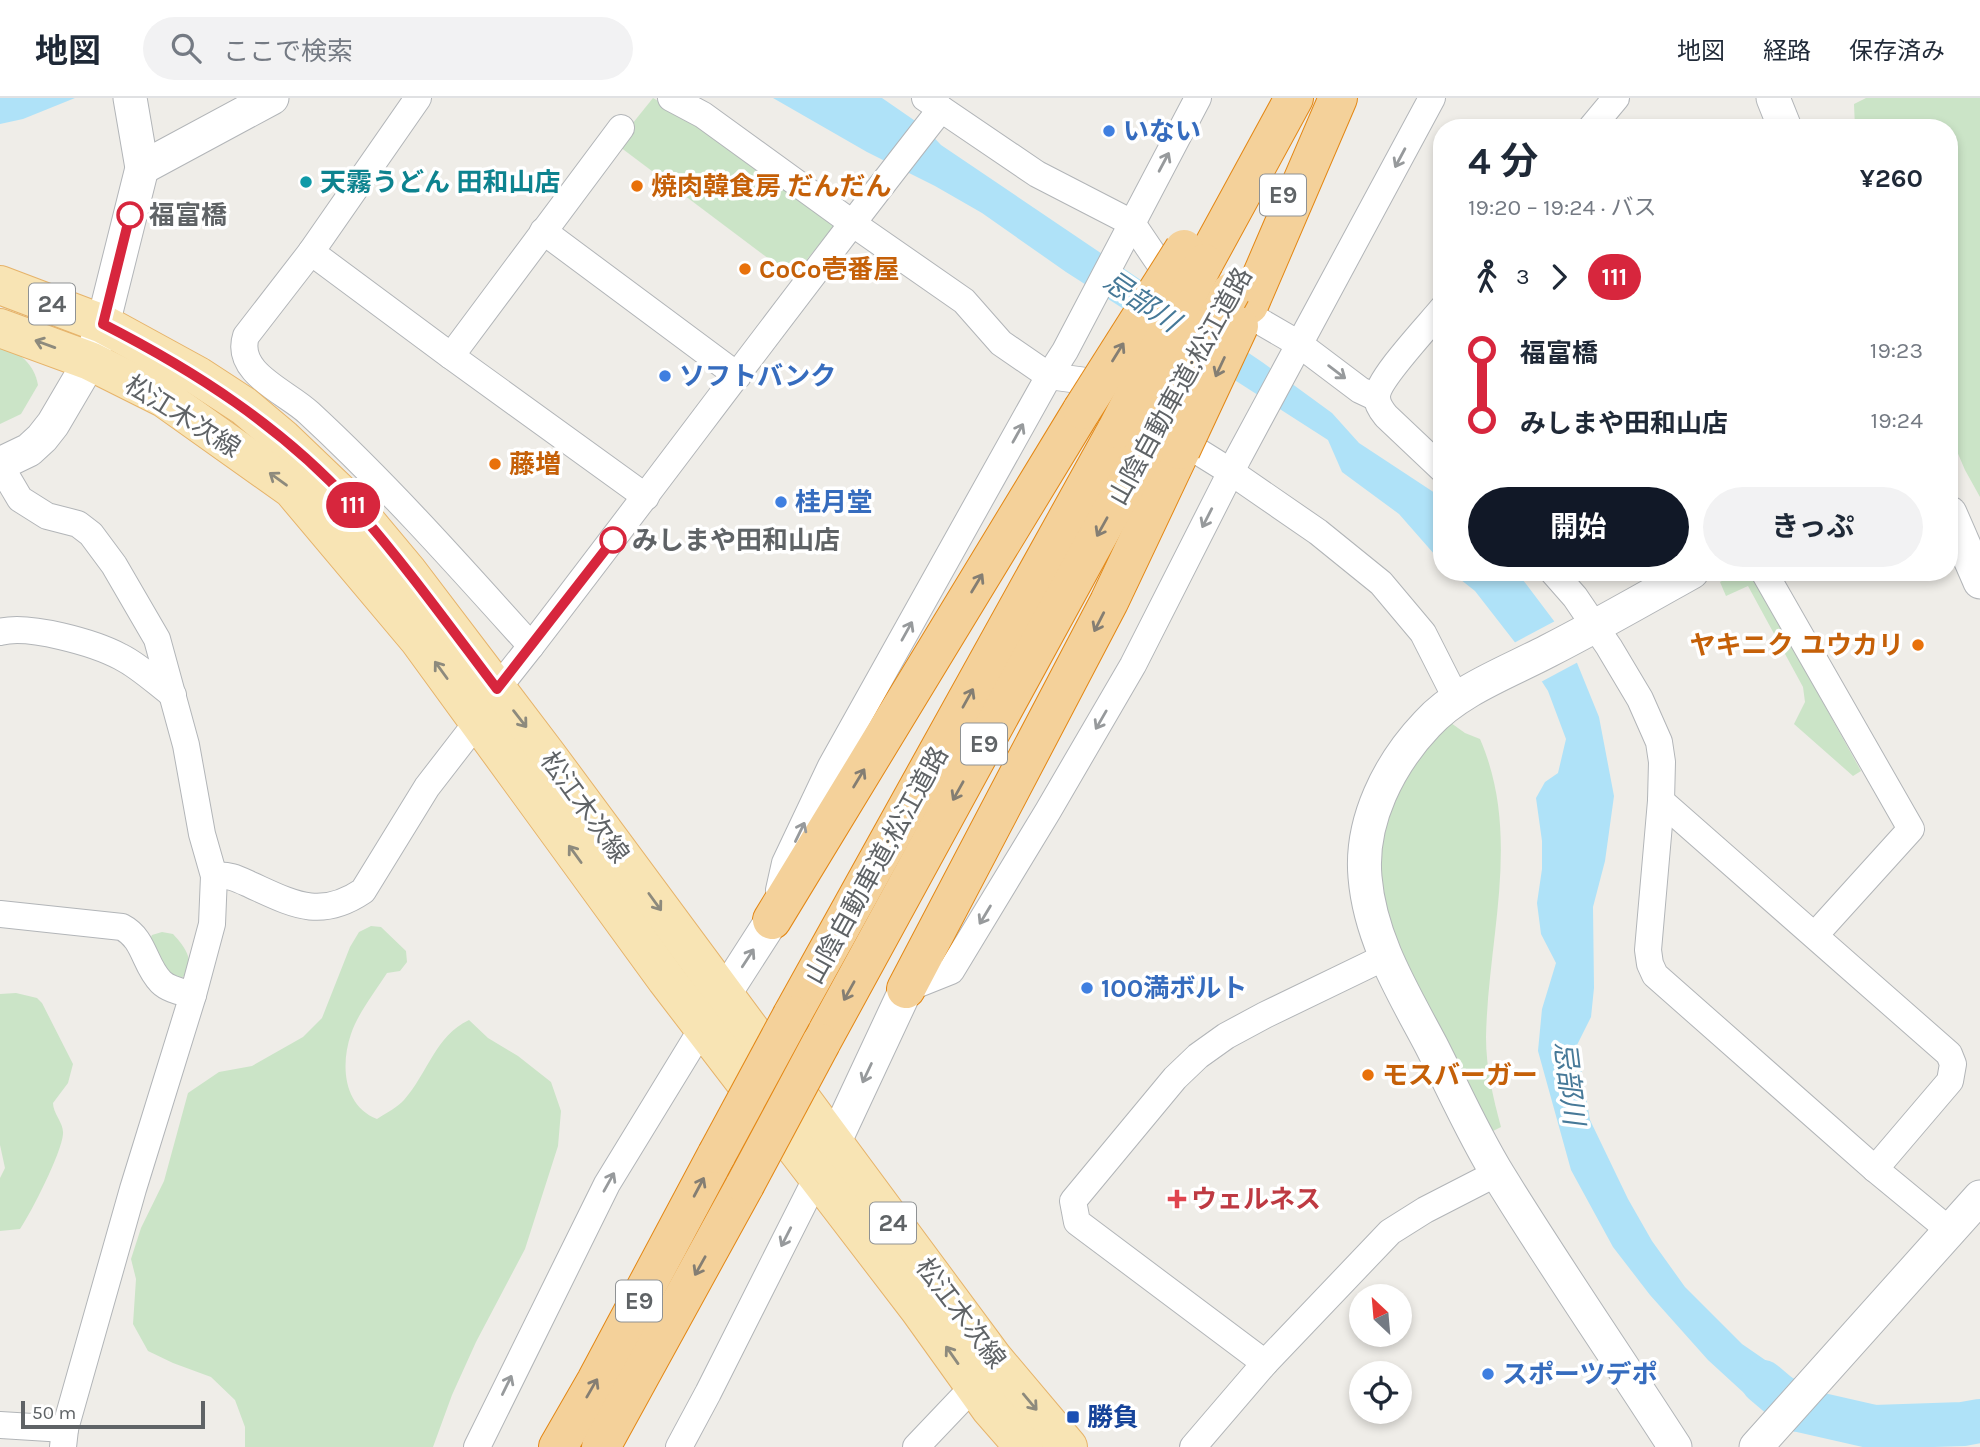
<!DOCTYPE html>
<html lang="ja">
<head>
<meta charset="utf-8">
<style>
  :root { --surface:#fff; --page:#f2f2f3; --text:#1f2937; --muted:#747a83; --line:#e0e1e3; --accent:#111827 }
  body { margin:0; font-family:Karla,"Noto Sans JP",sans-serif; background:var(--page); color:var(--text); height:100vh; display:flex; flex-direction:column; font-size:26px; white-space:nowrap }
  * { box-sizing:border-box; margin:0 }
  p { font-size:23px; color:var(--muted) }
  .icon { flex:none; width:38px; height:38px; fill:none; stroke:currentColor; stroke-width:2; stroke-linecap:round; stroke-linejoin:round }
  .map { position:relative; flex:1; overflow:hidden }
  .drawer { position:absolute; left:1433px; top:21px; width:525px; height:462px; display:flex; flex-direction:column; background:var(--surface); border-radius:28px; box-shadow:0 4px 10px #0003 }
  .drawer>* { flex:none }
  .badge { padding:0 14px; border-radius:23px; font-size:24px; line-height:46px }
  .needle { width:46px; rotate:334deg }
  .tools { position:absolute; left:1349px; top:1186px; display:grid; gap:14px }
  .tools a { display:grid; place-items:center; width:63px; height:63px; border-radius:50%; background:var(--surface); box-shadow:0 4px 10px #0003; font-size:35px }
  .scale { position:absolute; left:21px; bottom:18px; width:184px; box-sizing:border-box; padding-left:7px; border:4px solid #5f6366; border-top:0; font-size:19px; line-height:24px; white-space:nowrap; color:#5f6366; -webkit-text-stroke:5px #fff; paint-order:stroke }
  .map>.badge { position:absolute; translate:-50% -50%; box-shadow:0 0 0 4px #fff }
  .legs { display:flex; align-items:center; gap:10px; height:77px; padding:0 35px; font-size:23px }
  .legs p { margin-inline-start:auto }
  .head { display:flex; align-items:center; justify-content:space-between; height:119px; padding:0 35px }
  h1 { font-size:38px; font-weight:700; line-height:52px }
  .action { display:flex; gap:14px; margin-top:auto; padding:14px 35px }
  .action a { flex:1; height:80px; border-radius:42px; background:var(--accent); color:#fff; font-size:28px; font-weight:700; line-height:80px; text-align:center }
  .action a+a { background:var(--page); color:var(--text) }
  ul { padding:0 35px; list-style:none }
  li { display:flex; align-items:center; gap:24px; height:70px; font-size:26px }
  li i { display:grid; place-items:center; width:10px; height:100%; margin:0 9px; background:currentColor }
  li i::after { content:''; width:18px; height:18px; margin:-9px; border:5px solid; border-radius:50%; background:var(--surface) }
  li p { margin-inline-start:auto }
  li:first-child i { background:linear-gradient(#0000 50%,currentColor 0) }
  li:last-child i { background:linear-gradient(currentColor 50%,#0000 0) }
  header { display:flex; align-items:center; gap:42px; box-sizing:border-box; height:98px; padding:0 35px; background:var(--surface); border-bottom:2px solid var(--line) }
  header strong { font-size:33px }
  nav { display:flex; gap:38px; margin-inline-start:auto; font-size:24px }
  .search { width:490px; height:63px; background:var(--page); display:flex; align-items:center; gap:18px; box-sizing:border-box; padding:0 24px; border-radius:38px; color:var(--muted); font-size:26px }
  .map>svg:first-child { display:block }
</style>
</head>
<body>
<header>
<strong>地図</strong>
<div class="search"><svg class="icon" aria-label="search" viewBox="0 0 24 24"><circle cx="10" cy="10" r="6"/><path d="M15 15l6 6"/></svg>ここで検索</div>
<nav><a>地図</a><a>経路</a><a>保存済み</a></nav>
</header>
<div class="map">
<svg width="1980" height="1349" viewBox="0 0 1980 1349">
  <rect width="100%" height="100%" fill="#efede8"/>
  <!-- green -->
  <g fill="#cbe4c7">
    <path d="M653,0L698,26L830,121L833,129L793,179L616,46Z"/>
    <path d="M1866,0H1980V399L1965,372L1950,337V30H1855L1854,6Z"/>
    <path d="M0,245C19,255 34,265 38,287L21,316L0,326Z"/>
    <path d="M1737,475L1754,480L1861,673L1853,678L1794,626L1805,604L1803,589L1748,488L1726,498L1720,484Z"/>
    <path d="M1451,625L1465,635L1480,641C1522,738 1488,838 1486,939C1486,970 1493,999 1501,1029L1493,1033L1396,848L1379,780L1383,725L1414,662Z"/>
    <path d="M371,828L381,829L406,853L407,864L400,873L387,875C375,894 358,915 351,936C340,968 344,1008 377,1021C386,1015 398,1009 404,1002C428,975 435,938 469,922L488,940L518,958L551,984L561,1013L558,1048L525,1151L476,1244L452,1297L433,1349H245V1329L235,1302L211,1279L173,1265L148,1253L133,1226L136,1181L131,1161L141,1130L164,1083L188,995L219,974L252,968L303,939L322,920L350,849L359,834Z"/>
    <path d="M162,834L173,836C186,850 197,865 181,881L169,880L149,843L152,837Z"/>
    <path d="M16,895L37,900L42,905L73,966L68,985L53,1005C53,1016 64,1025 63,1036C62,1054 31,1115 20,1131L0,1133V1080L5,1070L0,1047V896Z"/>
  </g>
  <!-- water -->
  <g fill="#afe2f8">
    <path d="M0,0H75L23,21L0,26Z"/>
    <path d="M773,0H882L924,29L941,47L1262,264L1332,315L1359,345L1441,399L1442,465L1399,416L1342,374L1328,342L1066,174L982,115L935,88L867,54Z"/>
    <path d="M1451,474H1517L1554,523L1573,555L1599,619L1614,698L1605,763L1593,809L1594,890L1591,919L1577,947L1590,1022L1628,1101L1652,1143L1685,1189L1742,1246L1787,1277L1825,1297L1795,1334L1756,1306L1708,1262L1650,1197L1613,1149L1571,1072L1538,953L1542,911L1556,865L1541,836L1537,805L1542,771V743L1536,700L1545,684L1558,675L1566,641L1548,593L1524,556L1475,493Z"/>
  </g>
  <!-- pier -->
  <path fill="#efede8" d="M1557,522L1580,563L1539,585L1512,546Z"/>
  <g fill="none" stroke-linecap="round" stroke-linejoin="round">
    <!-- river -->
    <path stroke="#afe2f8" stroke-width="44" d="M1763,1284L1795,1311L1874,1329L1963,1326L1980,1323"/>
    <!-- minor casing -->
    <g stroke="#b2b5b8" stroke-width="28">
      <g id="minor">
        <path d="M418,0L311,154L451,258"/>
        <path d="M671,0L703,17L852,125L964,203L1001,245L1049,278L1086,283L1108,297"/>
        <path d="M925,0L1037,76L1132,125L1159,165L1184,180"/>
        <path d="M621,30L451,258L646,399"/>
        <path d="M1591,30L1616,0"/>
        <path d="M543,133L738,278"/>
        <path d="M311,154L246,238C234,275 287,294 309,315C388,388 459,468 531,548C668,370 802,188 941,11"/>
        <path d="M1230,206L1299,246L1360,292L1377,300"/>
        <path d="M1442,211C1429,227 1377,282 1377,299C1377,306 1381,312 1386,318L1442,371"/>
        <path d="M1170,336L1231,374L1318,434L1381,485L1423,535L1457,602"/>
        <path d="M0,367L20,401L47,418L78,426L91,436L114,467L157,541L186,647L202,736L214,778L212,826L193,897L133,1091L65,1331L63,1349"/>
        <path d="M1553,474L1575,499L1609,549L1640,601L1659,644L1662,664L1661,703L1648,852L1650,866L1655,877L1875,1071L1949,1132"/>
        <path d="M1764,474L1911,731L1815,837"/>
        <path d="M0,534C28,526 95,545 121,559C139,568 156,584 173,597"/>
        <path d="M497,591L531,548"/>
        <path d="M1661,703L1949,956L1953,966L1950,983L1875,1071"/>
        <path d="M214,778C229,776 238,781 251,787C293,806 320,822 363,793L427,689L478,623"/>
        <path d="M779,792L785,765L831,668L1049,278L1065,253L1198,0"/>
        <path d="M0,816L122,829C145,841 144,867 161,884C169,892 183,894 193,897"/>
        <path d="M906,891L951,873L1048,713L1133,567L1238,360L1432,0"/>
        <path d="M1265,1265L1077,1124L1073,1103L1175,980L1198,958L1226,938L1265,917L1385,859"/>
        <path d="M0,1327L65,1331"/>
        <path d="M477,1349L607,1086L703,929"/>
        <path d="M679,1349L708,1295L823,1067"/>
        <path d="M916,1349L974,1288"/>
        <path d="M1193,1349L1265,1265L1390,1134L1425,1112L1497,1075"/>
      </g>
    </g>
    <!-- tertiary casing -->
    <g stroke="#b2b5b8" stroke-width="35">
      <g id="tertiary">
        <path d="M1773,0L1785,30"/>
        <path d="M142,70L272,0"/>
        <path d="M0,366L29,352L42,340L53,326L90,263L103,226L142,70L130,0"/>
        <path d="M1950,415L1980,484"/>
        <path d="M711,917L772,822"/>
        <path d="M834,1045L906,891"/>
        <path d="M1675,1349C1617,1259 1555,1169 1499,1078C1473,1036 1453,990 1431,947C1403,894 1370,841 1365,779C1360,723 1389,666 1427,626C1458,592 1508,574 1548,553C1597,528 1644,501 1692,474"/>
        <path d="M1756,1349L1980,1099"/>
      </g>
    </g>
    <!-- primary casing -->
    <g stroke="#e6b36a" stroke-width="40">
      <g id="primary">
        <path d="M0,187L103,226L198,278L244,308L282,340L352,407L408,474L547,657L993,1260L1068,1349"/>
        <path d="M0,230L90,263L164,300L292,391L419,542L666,881L919,1211L990,1310L1024,1349"/>
      </g>
    </g>
    <!-- motorway casing -->
    <g stroke="#e38714" stroke-width="40">
      <g id="motorway">
        <path d="M1204,165L1294,0"/>
        <path d="M1249,207L1338,0"/>
        <path d="M772,822L1082,312"/>
        <path d="M906,891L1109,504L1181,352"/>
        <path d="M792,917L1117,331"/>
        <path d="M821,945L1147,348"/>
        <path d="M558,1349L596,1283L717,1056"/>
        <path d="M601,1349L745,1087"/>
      </g>
    </g>
    <!-- minor -->
    <use href="#minor" stroke="#fff" stroke-width="26"/>
    <!-- tertiary -->
    <use href="#tertiary" stroke="#fff" stroke-width="33"/>
    <!-- primary -->
    <use href="#primary" stroke="#f8e4b4" stroke-width="38"/>
    <!-- motorway -->
    <use href="#motorway" stroke="#f4d19a" stroke-width="38"/>
    <!-- motorway-bridge casing -->
    <g stroke="#e38714" stroke-width="40" stroke-linecap="butt">
      <g id="motorway-bridge">
        <path d="M1082,312L1184,151"/>
        <path d="M1117,331L1204,165"/>
        <path d="M1147,348L1231,194"/>
        <path d="M1181,352L1239,228"/>
        <path d="M717,1056L792,917"/>
        <path d="M745,1087L821,945"/>
      </g>
    </g>
    <!-- motorway-bridge -->
    <use href="#motorway-bridge" stroke="#f4d19a" stroke-width="38"/>
  </g>
  <!-- one-way arrows -->
  <defs><path id="oneway-shaft" d="M-6 0H5M1.5-3L5.5 0L1.5 3" fill="none" stroke-width="1.6" stroke-linecap="round" stroke-linejoin="round" transform="scale(1.75)"/></defs>
  <g stroke="#979a9c">
    <use href="#oneway-shaft" transform="translate(1400 60) rotate(118)"/>
    <use href="#oneway-shaft" transform="translate(1164 64) rotate(-62)"/>
    <use href="#oneway-shaft" transform="translate(1337 274) rotate(37)"/>
    <use href="#oneway-shaft" transform="translate(1018 335) rotate(-61)"/>
    <use href="#oneway-shaft" transform="translate(1207 420) rotate(117)"/>
    <use href="#oneway-shaft" transform="translate(907 533) rotate(-61)"/>
    <use href="#oneway-shaft" transform="translate(1101 622) rotate(120)"/>
    <use href="#oneway-shaft" transform="translate(800 734) rotate(-64)"/>
    <use href="#oneway-shaft" transform="translate(985 817) rotate(121)"/>
    <use href="#oneway-shaft" transform="translate(748 860) rotate(-57)"/>
    <use href="#oneway-shaft" transform="translate(867 975) rotate(115)"/>
    <use href="#oneway-shaft" transform="translate(609 1084) rotate(-61)"/>
    <use href="#oneway-shaft" transform="translate(786 1139) rotate(117)"/>
    <use href="#oneway-shaft" transform="translate(507 1287) rotate(-64)"/>
  </g>
  <g stroke="#8d8a7d">
    <use href="#oneway-shaft" transform="translate(45 246) rotate(-160)"/>
    <use href="#oneway-shaft" transform="translate(278 381) rotate(-144)"/>
    <use href="#oneway-shaft" transform="translate(441 572) rotate(-126)"/>
    <use href="#oneway-shaft" transform="translate(520 621) rotate(52)"/>
    <use href="#oneway-shaft" transform="translate(575 756) rotate(-126)"/>
    <use href="#oneway-shaft" transform="translate(655 804) rotate(54)"/>
    <use href="#oneway-shaft" transform="translate(952 1257) rotate(-125)"/>
    <use href="#oneway-shaft" transform="translate(1030 1304) rotate(50)"/>
  </g>
  <g stroke="#847e73">
    <use href="#oneway-shaft" transform="translate(1118 254) rotate(-58)"/>
    <use href="#oneway-shaft" transform="translate(1220 269) rotate(115)"/>
    <use href="#oneway-shaft" transform="translate(1102 429) rotate(119)"/>
    <use href="#oneway-shaft" transform="translate(977 485) rotate(-59)"/>
    <use href="#oneway-shaft" transform="translate(1099 524) rotate(117)"/>
    <use href="#oneway-shaft" transform="translate(968 600) rotate(-61)"/>
    <use href="#oneway-shaft" transform="translate(859 680) rotate(-59)"/>
    <use href="#oneway-shaft" transform="translate(958 693) rotate(119)"/>
    <use href="#oneway-shaft" transform="translate(849 893) rotate(119)"/>
    <use href="#oneway-shaft" transform="translate(699 1089) rotate(-62)"/>
    <use href="#oneway-shaft" transform="translate(700 1168) rotate(119)"/>
    <use href="#oneway-shaft" transform="translate(592 1290) rotate(-60)"/>
  </g>
  <g fill="none" stroke-linecap="round" stroke-linejoin="round">
    <!-- line-1 casing -->
    <g stroke="#fff" stroke-width="16">
      <path id="line-1" d="M130,117L103,226C195,273 282,329 352,406C404,465 450,529 497,591L613,442"/>
    </g>
    <!-- line-1 -->
    <use href="#line-1" stroke="#d7263d" stroke-width="10"/>
  </g>
  <!-- markers -->
  <g fill="#3f7fe0" stroke="#fff" stroke-width="2.5">
    <circle cx="1109" cy="33" r="7"/>
    <circle cx="665" cy="278" r="7"/>
    <circle cx="781" cy="404" r="7"/>
    <circle cx="1087" cy="890" r="7"/>
    <circle cx="1488" cy="1276" r="7"/>
  </g>
  <circle fill="#0f9aa8" stroke="#fff" stroke-width="2.5" cx="306" cy="84" r="7"/>
  <g fill="#e8710a" stroke="#fff" stroke-width="2.5">
    <circle cx="637" cy="88" r="7"/>
    <circle cx="745" cy="171" r="7"/>
    <circle cx="495" cy="366" r="7"/>
    <circle cx="1918" cy="547" r="7"/>
    <circle cx="1368" cy="977" r="7"/>
  </g>
  <g fill="#fff" stroke="#d7263d" stroke-width="3.5">
    <circle cx="130" cy="117" r="12"/>
    <circle cx="613" cy="442" r="12"/>
  </g>
  <path fill="#e0444e" stroke="#fff" stroke-width="2.5" d="M1173.5 1090.5h7v7h7v7h-7v7h-7v-7h-7v-7h7z"/>
  <rect fill="#1a4fb4" stroke="#fff" stroke-width="2.5" x="1066" y="1312" width="14" height="14" rx="3.5"/>
  <g text-anchor="middle" stroke-width="7" stroke-linejoin="round" paint-order="stroke">
    <!-- shield labels -->
    <g fill="#fff" stroke="#8f9294" stroke-width="2">
      <rect x="1260" y="76.5" width="46" height="41" rx="5"/>
      <rect x="29" y="185.5" width="46" height="41" rx="5"/>
      <rect x="961" y="625.5" width="46" height="41" rx="5"/>
      <rect x="870" y="1104.5" width="46" height="41" rx="5"/>
      <rect x="616" y="1182.5" width="46" height="41" rx="5"/>
    </g>
    <g font-size="24" font-weight="bold" fill="#5f6366">
      <text x="1283" y="105">E9</text>
      <text x="52" y="214">24</text>
      <text x="984" y="654">E9</text>
      <text x="893" y="1133">24</text>
      <text x="639" y="1211">E9</text>
    </g>
    <!-- shop labels -->
    <g font-size="26" font-weight="bold" fill="#366cbe" stroke="#fff" text-anchor="start">
      <text x="1123" y="42">いない</text>
      <text x="679" y="287">ソフトバンク</text>
      <text x="795" y="413">桂月堂</text>
      <text x="1101" y="899">100満ボルト</text>
      <text x="1502" y="1285">スポーツデポ</text>
    </g>
    <!-- culture labels -->
    <g font-size="26" font-weight="bold" fill="#0d838f" stroke="#fff" text-anchor="start">
      <text x="320" y="93">天霧うどん 田和山店</text>
    </g>
    <!-- food labels -->
    <g font-size="26" font-weight="bold" fill="#c56008" stroke="#fff" text-anchor="start">
      <text x="651" y="97">焼肉韓食房 だんだん</text>
      <text x="759" y="180">CoCo壱番屋</text>
      <text x="509" y="375">藤増</text>
      <text x="1904" y="556" text-anchor="end">ヤキニク ユウカリ</text>
      <text x="1382" y="986">モスバーガー</text>
    </g>
    <!-- stop labels -->
    <g font-size="26" font-weight="bold" fill="#5f6366" stroke="#fff" text-anchor="start">
      <text x="149" y="126">福富橋</text>
      <text x="632" y="451">みしまや田和山店</text>
    </g>
    <!-- street labels -->
    <g font-size="26" fill="#5f6366" stroke="#fff">
      <text transform="translate(1180 288) rotate(-61)" y="9">山陰自動車道;松江道路</text>
      <text transform="translate(183 318) rotate(32)" y="9">松江木次線</text>
      <text transform="translate(585 709) rotate(54)" y="9">松江木次線</text>
      <text transform="translate(876 767) rotate(-61)" y="9">山陰自動車道;松江道路</text>
      <text transform="translate(961 1215) rotate(53)" y="9">松江木次線</text>
    </g>
    <!-- health labels -->
    <g font-size="26" font-weight="bold" fill="#be3a42" stroke="#fff" text-anchor="start">
      <text x="1191" y="1110">ウェルネス</text>
    </g>
    <!-- transit labels -->
    <g font-size="26" font-weight="bold" fill="#164399" stroke="#fff" text-anchor="start">
      <text x="1087" y="1328">勝負</text>
    </g>
    <!-- water labels -->
    <g font-size="28" font-style="italic" fill="#467998" stroke="#fff">
      <text transform="translate(1142 203) rotate(34)" y="10">忌部川</text>
      <text transform="translate(1570 985) rotate(83)" y="10">忌部川</text>
    </g>
  </g>
</svg>
<div class="tools">
<a><svg class="needle" viewBox="-14 -14 28 28"><path d="M0-13l5 13h-10z" fill="#e53935"/><path d="M0 13l5-13h-10z" fill="#747a83"/></svg></a>
<a><svg class="icon" aria-label="locate" viewBox="0 0 24 24"><circle cx="12" cy="12" r="6"/><path d="M12 2v4M12 18v4M2 12h4M18 12h4"/></svg></a>
</div>
<div class="scale">50 m</div>
<b class="badge" style="left:353px;top:407px;background:#d7263d;color:#fff">111</b>
<section class="drawer">
<div class="head"><div><h1>4 分</h1><p>19:20 – 19:24 · バス</p></div><b>¥260</b></div>
<div class="legs"><svg class="icon" aria-label="walk" viewBox="0 0 24 24"><circle cx="13" cy="4" r="2"/><path d="M13 8l-2 6 4 7M11 14l-3 7M7 12l3-4h3l4 4"/></svg>3<svg class="icon" aria-label="forward" viewBox="0 0 24 24"><path d="M9 5l7 7-7 7"/></svg><b class="badge" style="background:#d7263d;color:#fff">111</b></div>
<ul>
<li><i style="color:#d7263d"></i><b>福富橋</b><p>19:23</p></li>
<li><i style="color:#d7263d"></i><b>みしまや田和山店</b><p>19:24</p></li>
</ul>
<div class="action"><a>開始</a><a>きっぷ</a></div>
</section>
</div>
</body>
</html>
